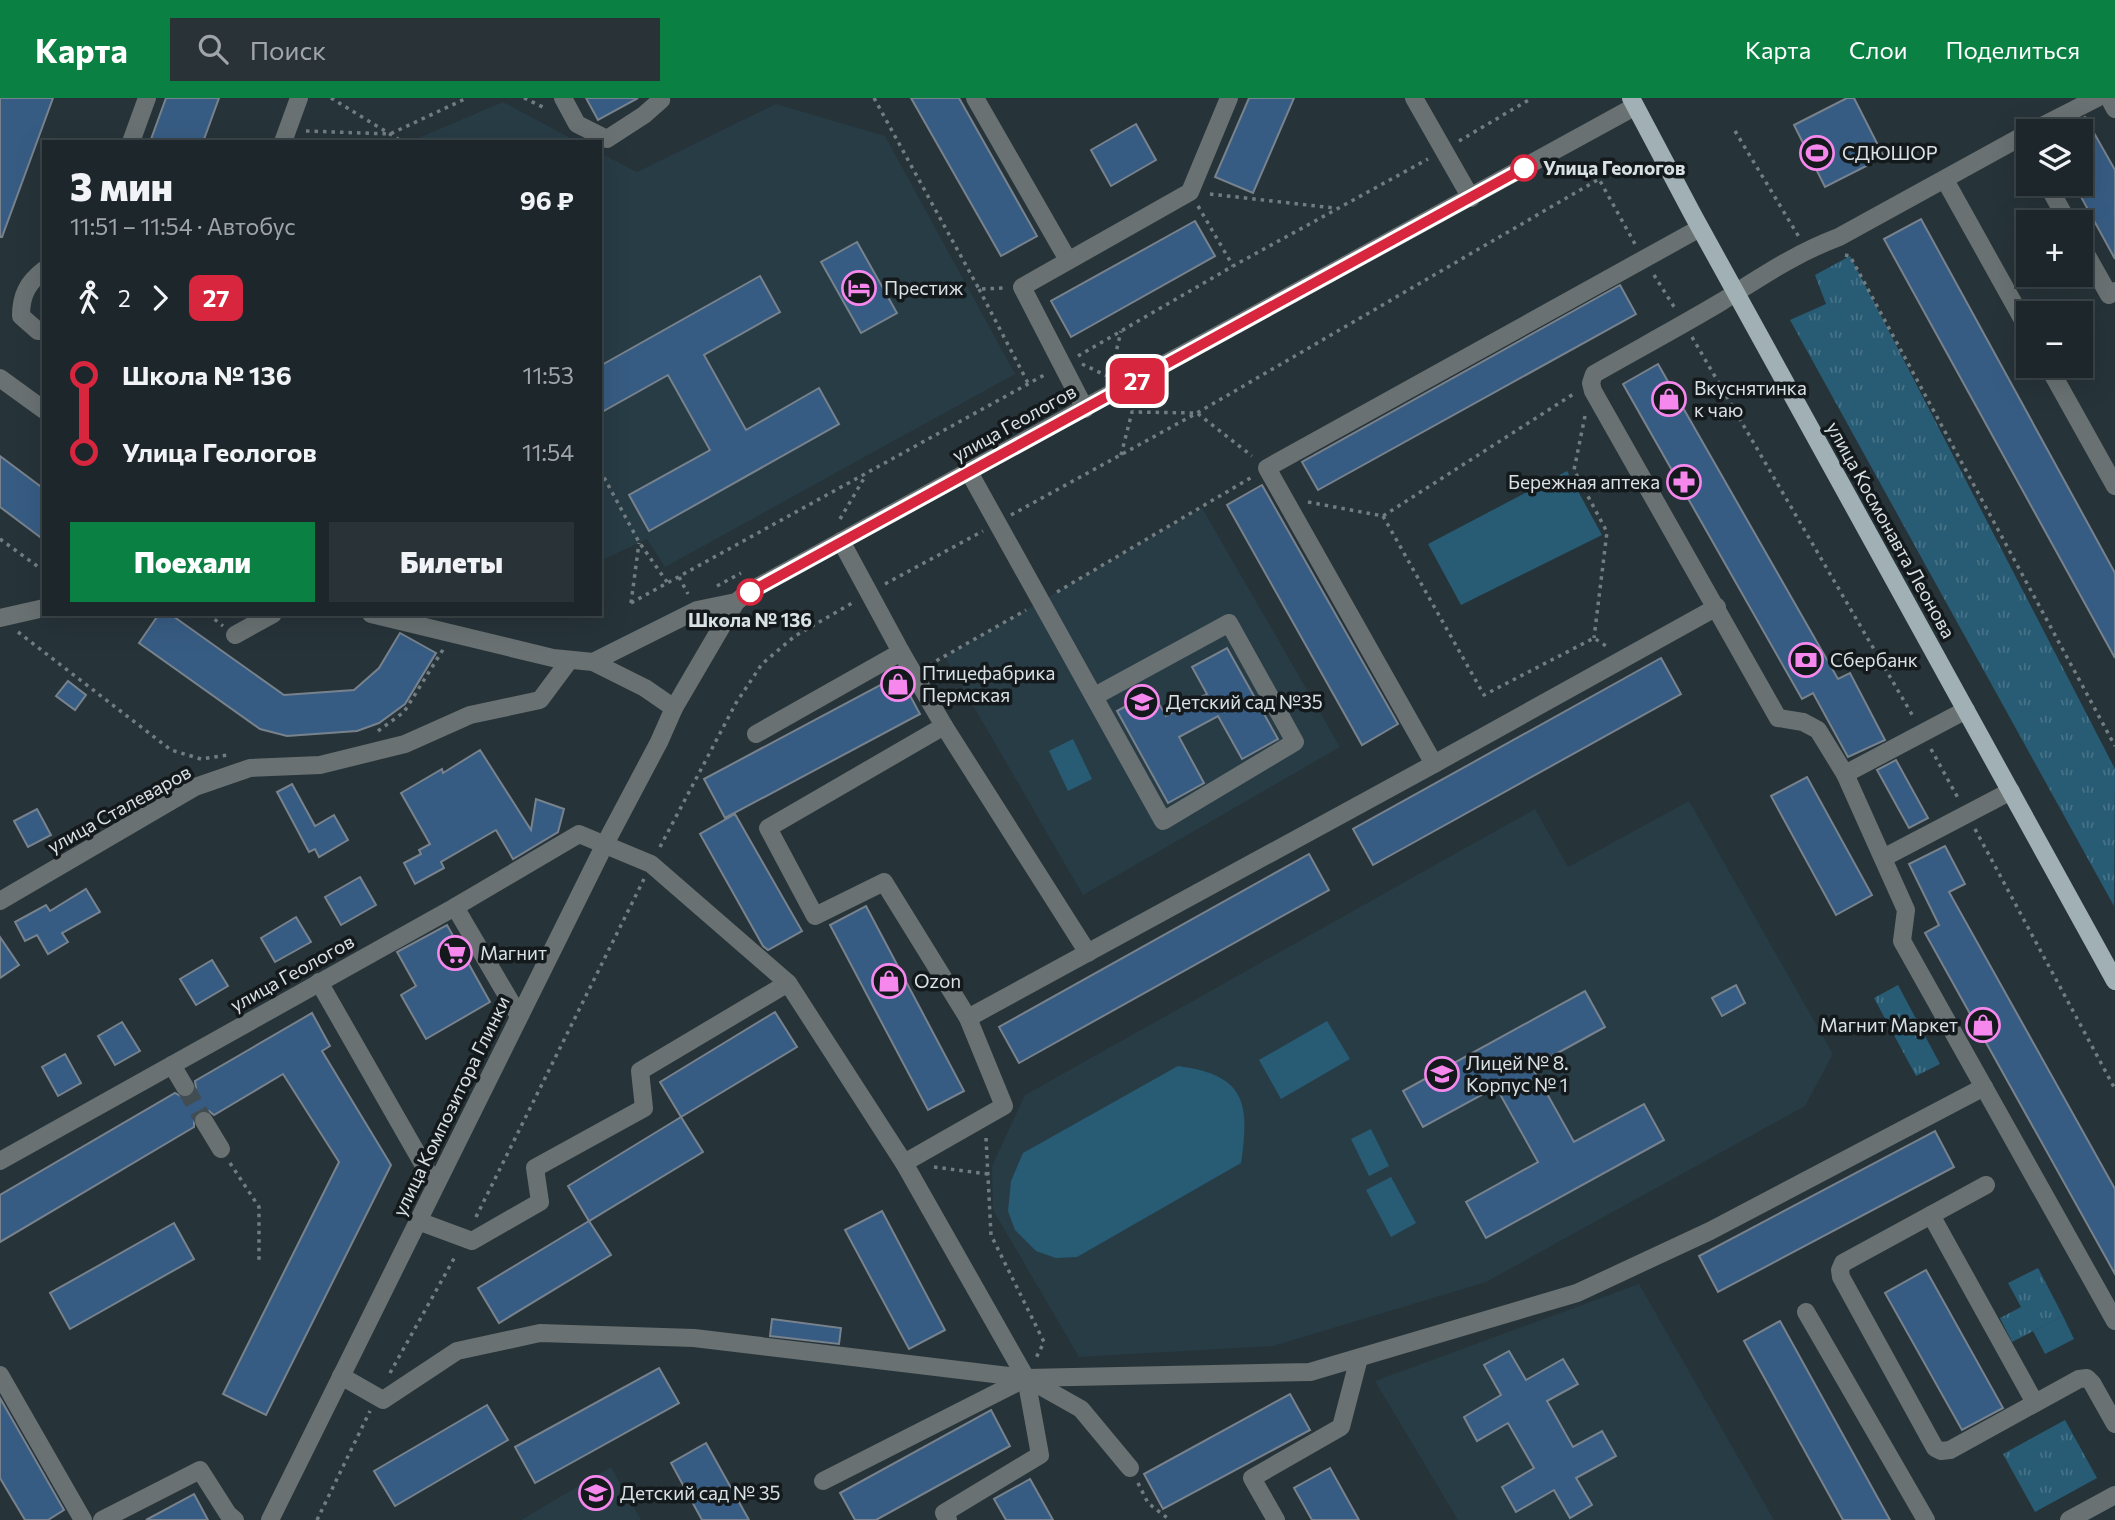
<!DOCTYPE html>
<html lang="ru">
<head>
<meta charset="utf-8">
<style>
  :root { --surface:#1c262b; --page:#293237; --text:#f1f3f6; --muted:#a0a5a9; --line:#3a4347; --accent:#0b8043 }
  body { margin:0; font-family:Commissioner,sans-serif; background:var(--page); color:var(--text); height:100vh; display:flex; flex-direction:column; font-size:26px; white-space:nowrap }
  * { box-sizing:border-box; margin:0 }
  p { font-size:23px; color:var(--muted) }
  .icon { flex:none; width:38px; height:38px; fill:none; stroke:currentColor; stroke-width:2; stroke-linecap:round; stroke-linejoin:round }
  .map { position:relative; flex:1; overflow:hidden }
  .details { position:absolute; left:42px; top:42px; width:560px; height:476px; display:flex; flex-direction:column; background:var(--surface); border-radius:0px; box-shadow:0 7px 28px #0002,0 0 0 2px var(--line) }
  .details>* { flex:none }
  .badge { padding:0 14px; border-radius:10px; font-size:24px; line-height:46px }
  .fabs { position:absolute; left:2016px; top:21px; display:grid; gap:14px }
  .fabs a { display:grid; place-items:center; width:77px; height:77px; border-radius:0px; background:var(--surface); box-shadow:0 7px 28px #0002,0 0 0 2px var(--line); font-size:35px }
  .map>.badge { position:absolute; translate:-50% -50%; box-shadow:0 0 0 4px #fff }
  .legs { display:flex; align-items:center; gap:10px; height:77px; padding:0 28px; font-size:23px }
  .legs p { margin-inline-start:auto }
  .headline { display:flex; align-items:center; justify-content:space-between; height:119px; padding:0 28px }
  h1 { font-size:38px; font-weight:800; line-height:52px }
  .cta { display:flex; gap:14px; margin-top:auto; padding:14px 28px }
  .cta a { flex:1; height:80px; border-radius:0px; background:var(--accent); color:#fff; font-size:28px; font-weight:800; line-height:80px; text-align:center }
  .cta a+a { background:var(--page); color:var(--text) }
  ul { padding:0 28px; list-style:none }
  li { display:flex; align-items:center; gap:24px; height:77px; font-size:26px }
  li i { display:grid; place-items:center; width:10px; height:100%; margin:0 9px; background:currentColor }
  li i::after { content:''; width:18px; height:18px; margin:-9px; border:5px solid; border-radius:50%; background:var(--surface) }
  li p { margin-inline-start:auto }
  li:first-child i { background:linear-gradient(#0000 50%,currentColor 0) }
  li:last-child i { background:linear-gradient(currentColor 50%,#0000 0) }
  header { display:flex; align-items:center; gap:42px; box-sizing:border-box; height:98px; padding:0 35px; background:var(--accent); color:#fff }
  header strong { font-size:33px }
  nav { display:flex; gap:38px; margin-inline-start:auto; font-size:24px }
  .search { width:490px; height:63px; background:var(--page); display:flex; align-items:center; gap:18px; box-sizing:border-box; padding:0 24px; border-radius:0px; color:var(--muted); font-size:26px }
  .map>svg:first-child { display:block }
</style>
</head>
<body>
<header>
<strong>Карта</strong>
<div class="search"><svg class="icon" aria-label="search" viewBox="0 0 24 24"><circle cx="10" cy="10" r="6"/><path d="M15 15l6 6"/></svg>Поиск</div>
<nav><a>Карта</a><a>Слои</a><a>Поделиться</a></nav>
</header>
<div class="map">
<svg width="2115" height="1422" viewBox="0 0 2115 1422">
  <defs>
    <pattern id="grass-tufts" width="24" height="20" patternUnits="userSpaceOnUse" patternTransform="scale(1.75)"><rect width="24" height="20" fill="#285c74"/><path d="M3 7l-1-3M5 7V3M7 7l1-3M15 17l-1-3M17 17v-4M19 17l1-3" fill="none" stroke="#477388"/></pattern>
  </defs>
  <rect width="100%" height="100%" fill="#263339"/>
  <!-- built -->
  <g fill="#283c46">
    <path d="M503,4L578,44H413L416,41Z"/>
    <path d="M776,6L885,38L1015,276L665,469L647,441L600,463V55L637,74Z"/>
    <path d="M1202,410L1340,649L1083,797L945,559Z"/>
    <path d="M1689,703L1833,956L1805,1008L1486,1184L1273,1248L1079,1259L993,1112L992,1068L1025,997L1535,711L1568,769Z"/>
    <path d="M1639,1186L1774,1422H1458L1375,1283Z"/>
    <path d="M611,1369L641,1422H521Z"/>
  </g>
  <!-- grass -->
  <g fill="url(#grass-tufts)">
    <path d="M1850,158L2115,671L2114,808L1790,222L1826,206L1815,177Z"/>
    <path d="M1898,887L1940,966L1916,978L1874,900Z"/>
    <path d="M2038,1170L2063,1218L2012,1244L2000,1220L2021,1209L2008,1185Z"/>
    <path d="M2065,1322L2097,1380L2035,1414L2003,1356Z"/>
  </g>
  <!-- pitch -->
  <g fill="#285c74">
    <path d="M1567,373L1602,437L1461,507L1428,446Z"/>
    <path d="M1073,641L1092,681L1068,693L1049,653Z"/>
    <path d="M1327,923L1350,961L1281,1001L1259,962Z"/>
    <path d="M1178,968C1245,977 1250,1004 1241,1065L1077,1159L1056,1160L1036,1153L1015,1132L1008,1113L1011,1083L1023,1055Z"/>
    <path d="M1371,1031L1389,1068L1369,1078L1351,1041Z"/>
    <path d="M1391,1079L1416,1125L1391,1139L1366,1092Z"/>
    <path d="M2063,1218L2074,1241L2045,1256L2033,1233Z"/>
  </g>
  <!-- building -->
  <g fill="#375c83" stroke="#78828d" stroke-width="2">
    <path d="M0,0H53L2,139H0Z"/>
    <path d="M166,0H219L203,44H150Z"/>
    <path d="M586,0H638L598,22Z"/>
    <path d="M911,0H959L1037,138L1001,158Z"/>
    <path d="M1249,0H1294L1253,95L1215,79Z"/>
    <path d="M1847,0H1854L1884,59L1825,89L1794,27Z"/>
    <path d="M2085,19L2115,72V161L2074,86H2081V21Z"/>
    <path d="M1136,26L1156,62L1111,88L1091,52Z"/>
    <path d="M1921,121L2115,475V560L1884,141Z"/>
    <path d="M1195,123L1215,158L1071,239L1051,203Z"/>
    <path d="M857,144L897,215L861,235L821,164Z"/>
    <path d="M760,178L780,214L704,257L746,332L819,290L839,326L649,433L629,397L710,352L668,277L600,315V268Z"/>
    <path d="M1620,187L1636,216L1318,392L1302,364Z"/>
    <path d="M1658,266L1838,581L1850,575L1885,642L1848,659L1813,595L1802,601L1623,286Z"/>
    <path d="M0,358L44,391V442L0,409Z"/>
    <path d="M1262,387L1398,626L1362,647L1227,407Z"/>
    <path d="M159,516H170L284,597L354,592L379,570L400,535L436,555L405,606L379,625L357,633L287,638L260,631L139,545Z"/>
    <path d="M1227,550L1278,641L1242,661L1218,618L1179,639L1204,685L1168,705L1117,613L1152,594L1166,618L1207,596L1192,569Z"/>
    <path d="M1661,560L1681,596L1373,767L1353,731Z"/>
    <path d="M899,577L920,616L725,720L704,681Z"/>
    <path d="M68,583L86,597L75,612L56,598Z"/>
    <path d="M480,652L531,732L536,701L564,711L558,734L513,761L496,732L441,764L444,770L415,786L404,765L421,756L419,752L430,746L401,695L442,671L443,675Z"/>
    <path d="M1896,662L1928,720L1909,730L1877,672Z"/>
    <path d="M1807,679L1872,797L1836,817L1771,698Z"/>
    <path d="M292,686L315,728L334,717L348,742L319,759L315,751L309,754L277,694Z"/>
    <path d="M37,711L51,737L28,749L14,723Z"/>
    <path d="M735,716L802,833L768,852L763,848L700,736Z"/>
    <path d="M1945,748L1965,786L1949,794L2115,1091V1176L1925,835L1939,827L1909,766Z"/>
    <path d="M1309,756L1329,792L1019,965L999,929Z"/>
    <path d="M360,779L376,807L341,827L325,799Z"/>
    <path d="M86,791L100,814L62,835L68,844L48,856L37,837L25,843L15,824L46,807L50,813Z"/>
    <path d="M866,808L964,993L928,1012L830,827Z"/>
    <path d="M296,819L311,844L275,864L261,840Z"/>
    <path d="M447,827L490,904L426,941L401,897L416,888L397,854Z"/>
    <path d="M0,839L19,867L0,880Z"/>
    <path d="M212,862L228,888L196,907L180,881Z"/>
    <path d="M1736,887L1745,905L1722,918L1712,900Z"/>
    <path d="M1585,893L1605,929L1532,969L1574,1044L1644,1006L1664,1042L1486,1140L1466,1104L1538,1064L1496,989L1423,1029L1403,993Z"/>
    <path d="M775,914L797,949L681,1019L660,984Z"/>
    <path d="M312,915L330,948L322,953L391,1067L266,1317L223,1296L339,1064L283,976L214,1017L209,1013H199L194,1018V1029L0,1144V1097L175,995L184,1000L191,998L196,990L195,983Z"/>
    <path d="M122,924L140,953L115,967L98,938Z"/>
    <path d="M65,956L81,985L58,998L42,969Z"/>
    <path d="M681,1019L703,1054L589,1123L568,1088Z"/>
    <path d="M1935,1033L1954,1069L1718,1194L1699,1158Z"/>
    <path d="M882,1113L945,1232L909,1251L845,1132Z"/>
    <path d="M589,1123L611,1157L499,1225L478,1190Z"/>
    <path d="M174,1125L194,1161L70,1231L50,1195Z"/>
    <path d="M1926,1172L2003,1310L1962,1332L1885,1195Z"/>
    <path d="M772,1221L841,1230L839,1246L770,1238Z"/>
    <path d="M1780,1223L1890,1422H1843L1744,1243Z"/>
    <path d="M1509,1253L1526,1282L1563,1261L1578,1286L1547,1303L1573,1349L1602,1333L1616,1358L1576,1380L1592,1407L1570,1420L1554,1392L1516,1414L1502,1389L1534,1370L1508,1325L1477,1343L1464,1319L1501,1297L1484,1267Z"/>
    <path d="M659,1270L679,1305L535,1385L515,1349Z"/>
    <path d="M1290,1296L1310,1332L1163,1411L1144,1376Z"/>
    <path d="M0,1300L64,1412L48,1422H25L0,1380Z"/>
    <path d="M487,1307L508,1342L395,1408L374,1373Z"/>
    <path d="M991,1312L1010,1348L876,1422H855L840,1395Z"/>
    <path d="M706,1345L749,1422H702L671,1365Z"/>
    <path d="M1330,1370L1359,1422H1312L1294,1390Z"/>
    <path d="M1030,1381L1053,1422H1006L994,1401Z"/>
    <path d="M194,1396L208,1422H146Z"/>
  </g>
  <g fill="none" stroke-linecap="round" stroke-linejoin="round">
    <!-- minor-tunnel -->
    <path stroke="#414d53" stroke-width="18" stroke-dasharray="18 9" stroke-linecap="butt" d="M185,989L204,1023"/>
    <!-- path -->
    <g stroke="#727d82" stroke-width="3.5" stroke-dasharray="3.5 5" stroke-linecap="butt">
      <path d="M331,0L403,44"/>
      <path d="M524,0L547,11"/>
      <path d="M874,0L979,191L1004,190"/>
      <path d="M306,33L390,36L467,0"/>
      <path d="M1735,33L1799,139"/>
      <path d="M1459,43L1532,0"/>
      <path d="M1210,96L1334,110"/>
      <path d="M1198,108L1233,168"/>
      <path d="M1845,157L1850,158L2115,648"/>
      <path d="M1654,177L1676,212"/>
      <path d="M979,191L1028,285"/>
      <path d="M600,229L601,230"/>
      <path d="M1692,239L1914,620"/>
      <path d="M1078,258L1233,168L1428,61"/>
      <path d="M1082,266L1107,278"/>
      <path d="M1111,276L1121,233"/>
      <path d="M1585,318L1574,372L1607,434L1594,540"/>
      <path d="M1121,357L1132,314L1197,315L1252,358"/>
      <path d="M600,372L639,444L667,484"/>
      <path d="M1308,404L1383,418L1575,295"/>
      <path d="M1011,417L1197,315L1599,81L1635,146"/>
      <path d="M1383,418L1484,597L1594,540L1609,550"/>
      <path d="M840,421L866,377"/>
      <path d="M0,441L44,473"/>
      <path d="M679,479L688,496"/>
      <path d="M885,486L983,433"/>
      <path d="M717,488L741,475"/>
      <path d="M1057,494L1252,379"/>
      <path d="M631,505L1046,276"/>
      <path d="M631,505L639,445"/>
      <path d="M208,516L223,528"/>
      <path d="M18,534L171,652L201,661L228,657"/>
      <path d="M929,567L1026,512"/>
      <path d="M378,633L404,614L444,550"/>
      <path d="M1931,651L1958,700"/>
      <path d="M1975,731L2115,991"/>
      <path d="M660,749L736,605L762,566L795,538L854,504"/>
      <path d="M986,1040L991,1137L1044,1244L1036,1260"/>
      <path d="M230,1065L259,1109V1164"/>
      <path d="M934,1069L988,1076"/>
      <path d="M476,1119L644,781"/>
      <path d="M390,1275L456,1157"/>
      <path d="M1138,1385L1148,1405L1170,1422"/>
      <path d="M317,1422L370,1313"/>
    </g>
    <!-- minor -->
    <g stroke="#697172" stroke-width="18">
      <path d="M563,0L577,26L607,41L644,17L661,2L660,0"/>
      <path d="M975,0L1068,162"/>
      <path d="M1414,0L1471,100"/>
      <path d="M2109,0L2115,11"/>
      <path d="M2032,33L2097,0"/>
      <path d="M2028,35L1839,139C1794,156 1761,179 1721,204C1679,229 1636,252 1594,276L1591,285L1593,293L1778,620L1803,624L1818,632L1845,676L1906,812L1902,843L2115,1223"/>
      <path d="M131,44L147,0"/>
      <path d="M283,44L299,0"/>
      <path d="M1945,82L2028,231"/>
      <path d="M2047,86L2068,124"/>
      <path d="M2081,147L2109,197L2115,193"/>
      <path d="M44,172C27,185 21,198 21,218L38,233L44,232"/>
      <path d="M2048,268L2115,388"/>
      <path d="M0,280L44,312"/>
      <path d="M1085,311L1022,189L1190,94L1229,0"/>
      <path d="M969,374L1163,723L1295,644L1229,525L1095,598"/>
      <path d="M841,443L901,554L944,628L768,730L815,818L884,784L968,920L1004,1008L904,1065"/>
      <path d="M371,516L553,560L593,564L645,590L674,610"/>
      <path d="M0,520L44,510"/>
      <path d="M235,537L273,516"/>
      <path d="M593,564L697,512L736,504L750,493L1634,9"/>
      <path d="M944,628L1088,855"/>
      <path d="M756,636L901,554"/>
      <path d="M1434,666L1267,370L1700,130"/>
      <path d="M1845,676L1966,612"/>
      <path d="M1883,760L2011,693"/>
      <path d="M0,803L195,689L250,670L320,667L405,646L470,617L540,602L569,563"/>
      <path d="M455,809L519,918"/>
      <path d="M319,884L435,1087"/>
      <path d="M968,920L1434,666L1717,509"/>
      <path d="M172,967L185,989"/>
      <path d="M204,1023L221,1051"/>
      <path d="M0,1063L455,809L579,736L651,766L788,885L904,1065L1026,1280L1040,1357L944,1415L948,1422"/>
      <path d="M1986,1087L1843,1165L1840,1172L1841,1179L1935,1350L1941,1353L1950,1352L2079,1281L2087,1280L2092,1285L2115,1326"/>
      <path d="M1931,1117L2035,1305"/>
      <path d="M418,1123L472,1143L540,1104L535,1070L644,1010L640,973L788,885"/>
      <path d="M1806,1214L1926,1422"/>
      <path d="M0,1277L83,1422"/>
      <path d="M341,1278L383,1302L457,1253L540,1235L694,1240L1026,1280L1310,1274L1577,1195L1710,1133L1984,989"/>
      <path d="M1026,1280L1081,1311L1130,1370"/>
      <path d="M823,1383L1026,1280"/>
      <path d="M102,1422L200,1372L228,1416L235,1422"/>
      <path d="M270,1422L605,746L659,644L674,610L736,504"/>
      <path d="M1276,1422L1252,1380L1341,1329L1359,1260"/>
      <path d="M2069,1422L2115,1397"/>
    </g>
    <!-- major -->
    <path stroke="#a1b0b4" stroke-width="18" d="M1631,0L1693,117L2115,883"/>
  </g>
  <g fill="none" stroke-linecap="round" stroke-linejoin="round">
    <!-- line-1 casing -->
    <g stroke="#fff" stroke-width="16">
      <path id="line-1" d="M750,494L1524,70"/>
    </g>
    <!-- line-1 -->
    <use href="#line-1" stroke="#d7263d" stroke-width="10"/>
  </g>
  <!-- icons -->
  <defs>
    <g id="stadium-ring" transform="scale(1.75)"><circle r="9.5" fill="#14191c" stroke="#f688ed" stroke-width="1.5"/><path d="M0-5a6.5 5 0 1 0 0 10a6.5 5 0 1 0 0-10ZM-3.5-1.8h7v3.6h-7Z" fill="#f688ed"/></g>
    <g id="hotel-ring" transform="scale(1.75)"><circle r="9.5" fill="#14191c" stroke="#f688ed" stroke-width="1.5"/><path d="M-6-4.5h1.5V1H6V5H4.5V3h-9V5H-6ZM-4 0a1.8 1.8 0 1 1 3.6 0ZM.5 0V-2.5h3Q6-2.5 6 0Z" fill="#f688ed"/></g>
    <g id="shop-ring" transform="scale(1.75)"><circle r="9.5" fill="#14191c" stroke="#f688ed" stroke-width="1.5"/><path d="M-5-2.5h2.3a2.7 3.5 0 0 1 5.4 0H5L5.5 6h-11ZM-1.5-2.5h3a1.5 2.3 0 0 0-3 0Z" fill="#f688ed"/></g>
    <g id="pharmacy-ring" transform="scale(1.75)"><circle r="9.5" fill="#14191c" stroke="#f688ed" stroke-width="1.5"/><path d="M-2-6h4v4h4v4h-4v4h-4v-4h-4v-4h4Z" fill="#f688ed"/></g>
    <g id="bank-ring" transform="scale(1.75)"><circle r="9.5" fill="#14191c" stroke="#f688ed" stroke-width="1.5"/><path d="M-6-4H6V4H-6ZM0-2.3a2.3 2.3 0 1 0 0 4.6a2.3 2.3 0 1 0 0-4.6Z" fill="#f688ed"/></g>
    <g id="school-ring" transform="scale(1.75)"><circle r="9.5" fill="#14191c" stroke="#f688ed" stroke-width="1.5"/><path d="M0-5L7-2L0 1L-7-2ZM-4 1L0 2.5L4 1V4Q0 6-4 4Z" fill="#f688ed"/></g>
    <g id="supermarket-ring" transform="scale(1.75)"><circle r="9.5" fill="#14191c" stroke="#f688ed" stroke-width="1.5"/><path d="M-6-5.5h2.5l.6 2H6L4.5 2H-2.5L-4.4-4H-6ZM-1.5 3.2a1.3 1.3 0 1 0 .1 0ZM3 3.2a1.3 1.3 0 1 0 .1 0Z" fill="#f688ed"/></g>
  </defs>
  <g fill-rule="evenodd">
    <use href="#stadium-ring" x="1817" y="55"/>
    <use href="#hotel-ring" x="859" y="190"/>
    <use href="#shop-ring" x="1669" y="301"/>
    <use href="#pharmacy-ring" x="1684" y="384"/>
    <use href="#bank-ring" x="1806" y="562"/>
    <use href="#shop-ring" x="898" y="586"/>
    <use href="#school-ring" x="1142" y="604"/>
    <use href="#supermarket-ring" x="455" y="855"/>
    <use href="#shop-ring" x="889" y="883"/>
    <use href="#shop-ring" x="1983" y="927"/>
    <use href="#school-ring" x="1442" y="976"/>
    <use href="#school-ring" x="596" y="1395"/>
  </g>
  <!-- markers -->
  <g fill="#fff" stroke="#d7263d" stroke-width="3.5">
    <circle cx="1524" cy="70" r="12"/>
    <circle cx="750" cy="494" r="12"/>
  </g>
  <g text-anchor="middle" stroke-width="7" stroke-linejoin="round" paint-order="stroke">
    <!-- poi labels -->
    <g font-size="19" fill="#d9e1e5" stroke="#14191c" text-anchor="start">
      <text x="1842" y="62">СДЮШОР</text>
      <text x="884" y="197">Престиж</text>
      <text x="1694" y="297">Вкуснятинка<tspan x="1694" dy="22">к чаю</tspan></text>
      <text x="1660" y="391" text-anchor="end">Бережная аптека</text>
      <text x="1830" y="569">Сбербанк</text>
      <text x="922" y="582">Птицефабрика<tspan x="922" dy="22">Пермская</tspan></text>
      <text x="1166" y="611">Детский сад №35</text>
      <text x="480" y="862">Магнит</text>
      <text x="914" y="890">Ozon</text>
      <text x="1958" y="934" text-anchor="end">Магнит Маркет</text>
      <text x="1466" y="972">Лицей № 8.<tspan x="1466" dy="22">Корпус № 1</tspan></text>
      <text x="620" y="1402">Детский сад № 35</text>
    </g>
    <!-- stop labels -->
    <g font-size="19" font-weight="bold" fill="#d9e1e5" stroke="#14191c" text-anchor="start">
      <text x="1543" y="77">Улица Геологов</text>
      <text x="750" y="529" text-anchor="middle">Школа № 136</text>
    </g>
    <!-- street labels -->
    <g font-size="19" fill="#d9e1e5" stroke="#14191c">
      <text transform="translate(1014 325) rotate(-29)" y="7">улица Геологов</text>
      <text transform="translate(1891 432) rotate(61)" y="7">улица Космонавта Леонова</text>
      <text transform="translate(119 711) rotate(-29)" y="7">улица Сталеваров</text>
      <text transform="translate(292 875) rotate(-29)" y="7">улица Геологов</text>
      <text transform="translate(451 1008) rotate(-64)" y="7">улица Композитора Глинки</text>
    </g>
  </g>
</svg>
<div class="fabs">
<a><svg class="icon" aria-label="layers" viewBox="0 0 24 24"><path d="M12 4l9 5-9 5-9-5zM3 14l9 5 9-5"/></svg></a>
<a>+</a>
<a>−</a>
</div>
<b class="badge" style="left:1137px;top:283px;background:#d7263d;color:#fff">27</b>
<section class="details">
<div class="headline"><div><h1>3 мин</h1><p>11:51 – 11:54 · Автобус</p></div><b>96 ₽</b></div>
<div class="legs"><svg class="icon" aria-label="walk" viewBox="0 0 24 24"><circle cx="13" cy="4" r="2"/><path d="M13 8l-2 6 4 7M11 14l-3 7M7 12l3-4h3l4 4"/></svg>2<svg class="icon" aria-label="forward" viewBox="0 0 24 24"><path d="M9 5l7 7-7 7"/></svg><b class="badge" style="background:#d7263d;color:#fff">27</b></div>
<ul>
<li><i style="color:#d7263d"></i><b>Школа № 136</b><p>11:53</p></li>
<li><i style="color:#d7263d"></i><b>Улица Геологов</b><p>11:54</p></li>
</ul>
<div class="cta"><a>Поехали</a><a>Билеты</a></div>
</section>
</div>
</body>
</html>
